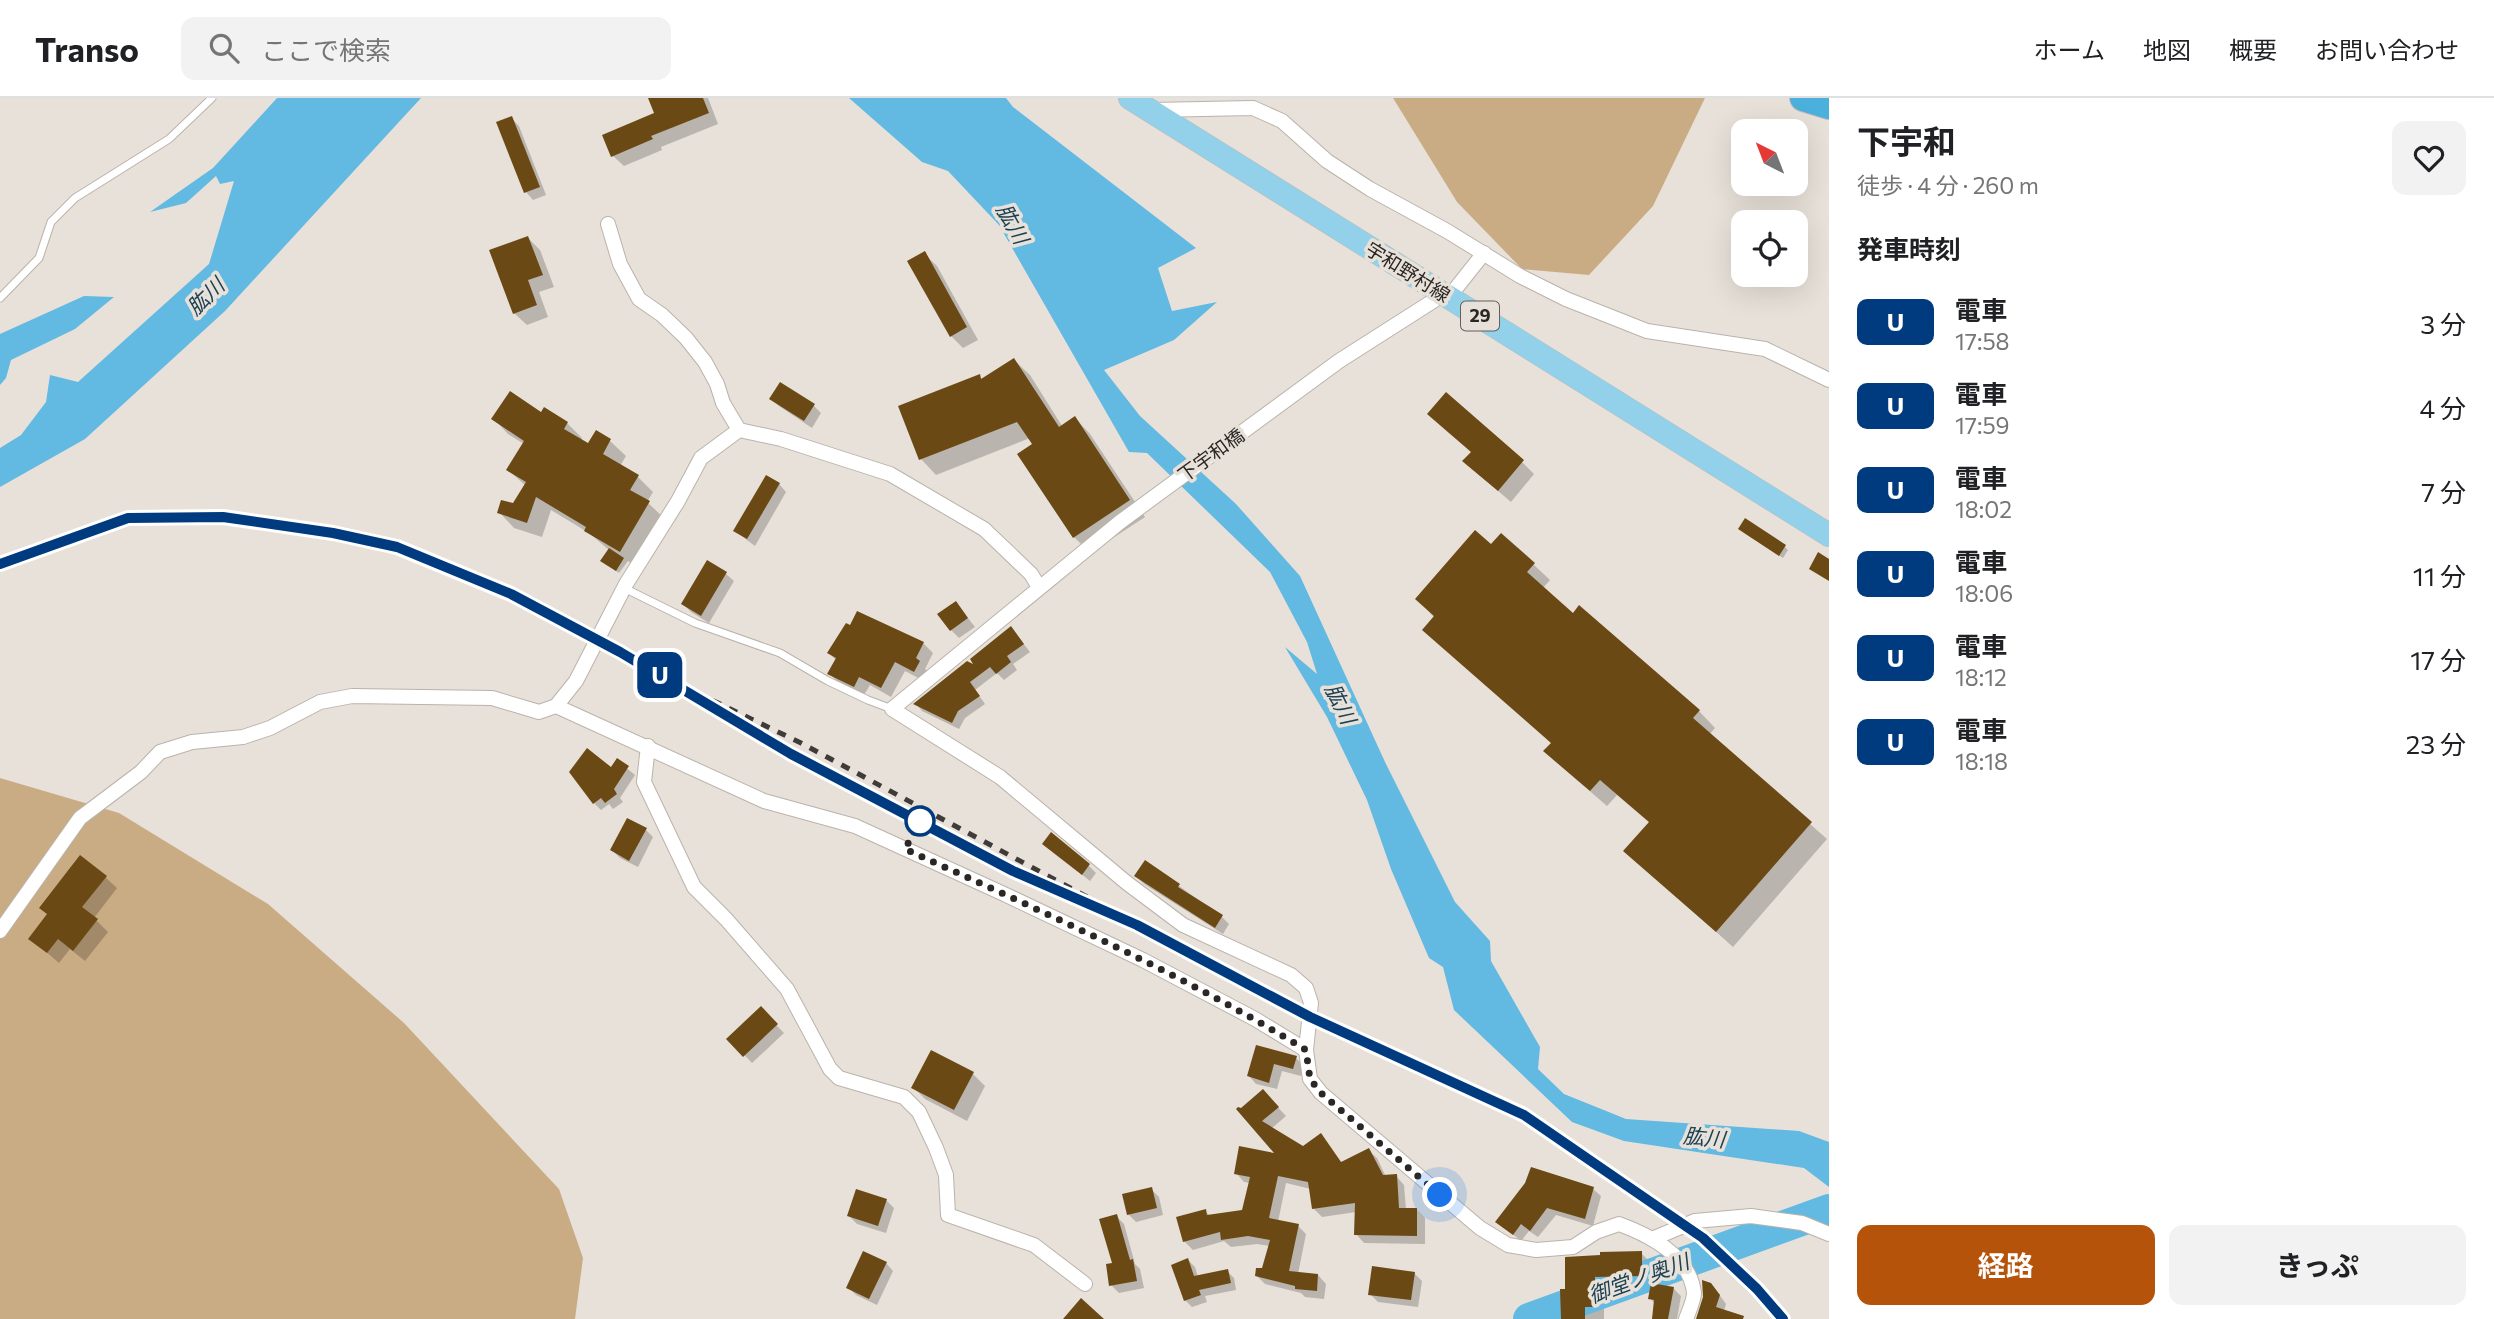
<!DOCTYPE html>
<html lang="ja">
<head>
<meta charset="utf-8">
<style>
  :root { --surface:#fff; --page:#f2f2f2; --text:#202124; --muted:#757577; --line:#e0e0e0; --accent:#b45309 }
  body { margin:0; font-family:Commissioner,"Noto Sans JP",sans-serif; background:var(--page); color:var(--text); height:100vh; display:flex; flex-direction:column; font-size:26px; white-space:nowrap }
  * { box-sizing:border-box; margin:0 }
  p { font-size:23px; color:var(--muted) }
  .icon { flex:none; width:38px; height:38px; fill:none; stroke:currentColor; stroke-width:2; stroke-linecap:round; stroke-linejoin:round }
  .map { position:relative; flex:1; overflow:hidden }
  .details { display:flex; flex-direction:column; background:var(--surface); width:665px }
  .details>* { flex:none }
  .badge { padding:0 14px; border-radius:10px; font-size:24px; line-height:46px }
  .needle { width:46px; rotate:318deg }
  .fabs { position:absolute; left:1731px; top:21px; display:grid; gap:14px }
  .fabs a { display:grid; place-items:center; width:77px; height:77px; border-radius:14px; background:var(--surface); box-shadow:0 7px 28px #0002; font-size:35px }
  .you { position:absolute; width:35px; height:35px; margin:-18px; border:5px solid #fff; border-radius:50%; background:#1a73e8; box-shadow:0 0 0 10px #1a73e833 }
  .map>.badge { position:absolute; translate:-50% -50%; box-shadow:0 0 0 4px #fff }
  h2 { padding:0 28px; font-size:26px; line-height:63px }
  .round { display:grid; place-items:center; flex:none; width:74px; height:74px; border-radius:14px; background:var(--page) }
  .overview { display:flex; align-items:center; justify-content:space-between; height:119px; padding:0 28px }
  h1 { font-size:33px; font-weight:700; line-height:52px }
  .cta { display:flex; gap:14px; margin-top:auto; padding:14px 28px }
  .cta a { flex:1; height:80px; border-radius:14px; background:var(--accent); color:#fff; font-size:28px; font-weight:700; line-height:80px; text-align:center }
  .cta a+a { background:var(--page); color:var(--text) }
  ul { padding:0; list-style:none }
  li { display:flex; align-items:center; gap:21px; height:84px; padding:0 28px }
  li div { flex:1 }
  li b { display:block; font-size:26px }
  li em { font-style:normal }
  li .badge { min-width:77px; font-weight:700; text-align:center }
  header { display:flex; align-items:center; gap:42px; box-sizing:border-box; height:98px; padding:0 35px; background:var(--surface); border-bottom:2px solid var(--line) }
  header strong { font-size:33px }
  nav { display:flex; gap:38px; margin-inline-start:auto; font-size:24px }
  .search { width:490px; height:63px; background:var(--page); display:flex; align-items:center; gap:18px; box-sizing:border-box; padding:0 24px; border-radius:14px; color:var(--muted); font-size:26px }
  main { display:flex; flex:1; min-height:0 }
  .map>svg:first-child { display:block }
</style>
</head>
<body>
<header>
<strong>Transo</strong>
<div class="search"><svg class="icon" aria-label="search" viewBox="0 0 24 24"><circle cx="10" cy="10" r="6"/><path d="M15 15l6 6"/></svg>ここで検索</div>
<nav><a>ホーム</a><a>地図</a><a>概要</a><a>お問い合わせ</a></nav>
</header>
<main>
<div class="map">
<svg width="1829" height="1221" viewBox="0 0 1829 1221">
  <rect width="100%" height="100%" fill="#e8e1d9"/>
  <!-- green -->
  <g fill="#caac84">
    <path d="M1393,0H1705L1653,108L1589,177L1522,171L1457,104Z"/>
    <path d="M0,680L119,715L268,806L404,925L559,1091L583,1160L575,1221H0Z"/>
  </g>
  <!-- water -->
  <g fill="#62b9e1">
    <path d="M277,0H421L225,213L85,341L0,389V350L21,337L46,304L50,277L78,284L209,166L234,83L220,86L216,78L186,105L150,114L213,70Z"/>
    <path d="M849,0H1006L1013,9L1196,150L1158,170L1172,213L1217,204L1174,242L1104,272L1140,318L1236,406L1300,478L1385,664L1455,804L1490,843L1491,863L1540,949L1538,971L1564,996L1626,1021L1799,1033L1829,1044V1089L1804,1070L1624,1043L1572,1024L1454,912L1443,869L1429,860L1391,771L1367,702L1327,619L1285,549L1317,576L1307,544L1270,474L1147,355L1129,354L999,127L948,73L922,64Z"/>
    <path d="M84,198L114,199L75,231L11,262L6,280L0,287V236Z"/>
  </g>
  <!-- shadow -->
  <g fill="#0003">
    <path d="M650,0H708L718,26L661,49L662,52L624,68L613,58L656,16Z"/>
    <path d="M511,20L519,28L546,97L533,102L526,94L499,25Z"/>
    <path d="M528,140L540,152L554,189L539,194L548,219L527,227L514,215Z"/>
    <path d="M924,156L937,168L978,242L963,250L951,238Z"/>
    <path d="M1014,262L1030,277L1062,328L1075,320L1090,336L1145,419L1090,455L1074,439L1030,340L936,377L921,361L979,278L983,282Z"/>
    <path d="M771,301L814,308L821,315L812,330L779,308Z"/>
    <path d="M542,316L567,325L582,340L581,343L588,347L596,334L610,343L626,358L620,368L638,379L653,394L647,404L664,420L635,468L628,463L619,475L605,466L609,452L589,435L551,412L542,439L514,430L499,414L513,408L526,388L508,372L524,346L508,336L493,320Z"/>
    <path d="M1522,364L1534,376L1511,404L1477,375Z"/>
    <path d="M779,386L786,394L755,448L735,433Z"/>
    <path d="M1743,434L1785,449L1788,452L1783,460Z"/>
    <path d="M1491,449L1533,466L1550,482L1543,490L1573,517L1580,510L1699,613L1715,630L1709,637L1827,741L1733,849L1626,753L1650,725L1617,697L1607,708L1562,669L1552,646L1417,501Z"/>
    <path d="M708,465L726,476L734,483L709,525L691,514L683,506Z"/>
    <path d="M956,505L975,529L959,540L951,532Z"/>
    <path d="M1011,530L1030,554L1013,566L1017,572L1004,582L997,575L975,592L985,606L965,620L959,631L922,613L916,606L979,570Z"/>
    <path d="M923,545L933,555L925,571L929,574L924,583L905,573L891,599L870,587L864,597L839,585L829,575L836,562L829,555Z"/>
    <path d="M618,663L635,677L620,700L623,704L613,711L609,706L601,712L594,705Z"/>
    <path d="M646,732L653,739L638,769L620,760L612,752Z"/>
    <path d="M1044,746L1089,768L1096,775L1090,783Z"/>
    <path d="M1146,764L1222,819L1229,826L1223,836L1144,786L1136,778Z"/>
    <path d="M105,779L117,790L94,820L108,834L85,863L70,851L59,865L30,840L48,817Z"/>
    <path d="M761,911L784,935L752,965L729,941Z"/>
    <path d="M1257,949L1296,960L1304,968L1301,978L1282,973L1277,991L1256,986L1249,978Z"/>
    <path d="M973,976L985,988L967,1023L925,1001L913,989Z"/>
    <path d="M1271,1002L1286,1018L1271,1031L1303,1050L1321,1037L1342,1065L1368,1052L1377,1060L1386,1079L1396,1078L1404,1087L1406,1112H1417L1425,1120V1146L1364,1145L1356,1136V1114L1322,1119L1314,1111L1311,1091L1286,1085L1278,1124L1298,1128L1306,1136L1298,1176L1318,1177L1326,1186L1324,1201L1305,1199L1301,1195L1265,1186L1257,1178L1264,1172L1270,1148L1257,1146L1231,1149L1224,1143L1193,1152L1184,1143L1205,1113L1210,1118L1243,1114L1250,1085L1244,1084L1236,1075L1279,1057L1239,1011Z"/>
    <path d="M1151,1091L1159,1099L1163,1117L1136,1124L1128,1116Z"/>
    <path d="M1593,1091L1601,1098L1593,1128L1556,1117L1538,1139L1529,1133L1521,1143L1498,1124Z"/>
    <path d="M886,1102L894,1110L886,1135L857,1126L849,1118Z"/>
    <path d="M1116,1118L1124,1126L1135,1166L1140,1171L1144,1190L1119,1195L1111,1187Z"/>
    <path d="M1641,1155L1651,1165V1187L1604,1188V1221H1562L1567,1193Z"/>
    <path d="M1188,1162L1195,1169L1198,1179L1227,1173L1234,1180L1236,1192L1205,1198L1207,1204L1192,1209L1185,1202Z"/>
    <path d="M886,1165L893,1173L877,1207L856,1197L848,1189Z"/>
    <path d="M1414,1175L1422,1183L1418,1209L1378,1204L1370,1196Z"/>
    <path d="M1673,1190L1681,1198L1677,1221H1654L1655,1206L1650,1200Z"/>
    <path d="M1718,1195L1726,1206L1724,1213L1732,1221H1697Z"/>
  </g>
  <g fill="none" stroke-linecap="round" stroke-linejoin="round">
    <!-- river -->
    <path stroke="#62b9e1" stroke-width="32" d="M1529,1221L1829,1112"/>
  </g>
  <!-- building -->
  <g fill="#6b4914">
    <path d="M648,0H703L709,15L651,38L653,41L611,59L602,37L654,15Z"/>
    <path d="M512,18L540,89L524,95L496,24Z"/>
    <path d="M528,138L543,177L528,182L537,207L513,216L489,152Z"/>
    <path d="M925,153L967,229L950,239L907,163Z"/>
    <path d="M1014,260L1059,329L1075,318L1130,402L1073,440L1017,356L1032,346L1017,324L919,362L898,308L980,276L981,281Z"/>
    <path d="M780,284L815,306L804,323L769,301Z"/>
    <path d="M510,293L541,314L544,309L568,324L564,331L588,345L596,332L611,341L603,356L639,377L630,392L650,403L620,454L584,433L586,429L536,399L527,425L497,415L501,402L513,405L526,384L506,372L524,343L491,321Z"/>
    <path d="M1446,294L1524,362L1498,393L1462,363L1471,354L1427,316Z"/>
    <path d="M766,377L780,385L747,441L733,433Z"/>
    <path d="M1745,420L1786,447L1779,458L1738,431Z"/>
    <path d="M1475,432L1491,446L1501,435L1535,465L1527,474L1573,515L1579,507L1700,612L1693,620L1812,724L1716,834L1623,753L1649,724L1600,682L1590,693L1543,653L1551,645L1422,532L1434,518L1415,501Z"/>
    <path d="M609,450L624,460L616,473L600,463Z"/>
    <path d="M1818,454L1829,461V483L1809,471Z"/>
    <path d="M707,462L727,474L701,518L681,506Z"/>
    <path d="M956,503L968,520L950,533L937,516Z"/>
    <path d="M857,513L924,544L916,560L920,563L914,574L895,564L881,590L859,579L854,589L827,576L836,560L827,555L846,525L850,527Z"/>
    <path d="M1011,528L1024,546L1007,558L1011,564L996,576L990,569L970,584L980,598L958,613L952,625L913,606L967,563L973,566L970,561Z"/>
    <path d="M587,650L611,669L617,660L629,668L614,691L617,696L605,705L601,700L593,706L569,674Z"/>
    <path d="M627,720L647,730L629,763L610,752Z"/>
    <path d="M1051,734L1090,766L1082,777L1042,746Z"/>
    <path d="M80,757L107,778L82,809L98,821L73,853L58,841L47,855L28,841L47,816L39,810Z"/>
    <path d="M1145,762L1180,786L1178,789L1223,817L1215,830L1134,778Z"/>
    <path d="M761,908L778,926L743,959L726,941Z"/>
    <path d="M1256,947L1297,958L1293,971L1274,966L1269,985L1247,978Z"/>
    <path d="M931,952L974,974L954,1012L911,990Z"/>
    <path d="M1263,991L1279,1009L1262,1023L1303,1048L1321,1035L1341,1064L1369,1050L1383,1077L1397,1076L1399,1110H1417V1138L1354,1137L1355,1105L1312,1111L1308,1084L1278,1078L1269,1120L1299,1126L1289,1173L1318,1176L1317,1193L1295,1191V1188L1255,1178L1256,1170H1262L1270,1142L1248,1138L1221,1142L1220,1134L1183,1144L1176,1119L1206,1111L1207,1117L1242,1112L1250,1079L1234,1076L1239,1048L1274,1055L1236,1011L1238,1009L1241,1010Z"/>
    <path d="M1531,1069L1594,1089L1585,1121L1547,1110L1530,1133L1521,1126L1513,1137L1495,1124L1525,1085Z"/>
    <path d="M1152,1089L1157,1110L1127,1117L1122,1096Z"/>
    <path d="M856,1091L887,1101L878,1128L847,1118Z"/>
    <path d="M1117,1116L1130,1162L1133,1161L1137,1183L1109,1188L1106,1166L1112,1165L1099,1121Z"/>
    <path d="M863,1153L887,1164L869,1201L846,1190Z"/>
    <path d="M1642,1153V1178L1595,1179V1209H1585V1221H1561L1560,1191H1565V1159L1600,1157V1154Z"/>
    <path d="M1188,1160L1194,1178L1228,1171L1231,1185L1199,1192L1201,1197L1184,1203L1171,1167Z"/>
    <path d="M1372,1168L1415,1174L1411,1202L1368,1197Z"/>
    <path d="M1702,1182L1711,1185L1720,1197L1716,1209L1744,1218L1743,1221H1696L1703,1199Z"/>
    <path d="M1651,1185L1674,1189L1668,1221H1652L1654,1202L1648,1201Z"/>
    <path d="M1081,1200L1104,1221H1063Z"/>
  </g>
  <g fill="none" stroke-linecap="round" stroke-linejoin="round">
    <!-- service casing -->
    <g stroke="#bab3ab" stroke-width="9">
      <g id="service">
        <path d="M0,200L39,160L51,124L75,100L169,41L212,0"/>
        <path d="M624,490L695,525L780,555L828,583L868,602L892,611"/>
      </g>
    </g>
    <!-- minor casing -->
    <g stroke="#bab3ab" stroke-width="16">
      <g id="minor">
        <path d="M1152,12L1253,10L1282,23L1327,63L1370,91L1447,133L1520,178L1566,201L1647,233L1765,251L1829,282"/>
        <path d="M608,126L620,166L639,201L662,217L686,240L705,264L717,286L723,305L739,332"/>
        <path d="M1444,196L1339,263L1120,424L892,611L1000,679L1127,785L1183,827L1291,877L1306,890L1311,905L1306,952L1310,981L1321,995L1480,1130L1508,1147L1536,1152L1573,1149L1596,1134L1619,1126C1649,1137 1690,1158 1694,1195C1694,1202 1689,1213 1686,1221"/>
        <path d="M1449,199L1484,155"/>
        <path d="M556,608L764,703L855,728L1004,796L1143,862L1255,921L1306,952"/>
        <path d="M648,648L644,684L694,789L726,821L787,891L830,971L839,980L904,999L919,1014L936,1050L946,1077L948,1117L1034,1147L1085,1186"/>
        <path d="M0,833L80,720L141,674L160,654L192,644L243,639L270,630L320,604L352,598L492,600L539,614L556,608L576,583L626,486L678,403L701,360L739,332L781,341L890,376L984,431L1031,476L1039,489"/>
        <path d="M1652,1141L1695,1123L1751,1118L1802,1125L1829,1136"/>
      </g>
    </g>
    <!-- primary casing -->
    <g stroke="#bfbebd" stroke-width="24">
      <path id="primary" d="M1130,0L1829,437"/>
    </g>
    <!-- motorway casing -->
    <g stroke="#bfbebd" stroke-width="28">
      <path id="motorway" d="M1803,0L1829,8"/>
    </g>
    <!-- service -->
    <use href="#service" stroke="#fff" stroke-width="7"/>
    <!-- minor -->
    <use href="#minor" stroke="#fff" stroke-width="14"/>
    <!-- primary -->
    <use href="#primary" stroke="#93d0e9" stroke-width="23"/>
    <!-- motorway -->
    <use href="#motorway" stroke="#4bb0db" stroke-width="26"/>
    <!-- rail -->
    <g stroke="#3f3b38" stroke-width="5" stroke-dasharray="9 9" stroke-linecap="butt">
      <path d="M0,466L128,420H223L333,435L397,449L511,496L598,541L672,584"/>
      <path d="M664,579L801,645L1310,919L1524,1017L1703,1140L1757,1191L1783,1221"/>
      <path d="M741,626L791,656L1031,781"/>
    </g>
  </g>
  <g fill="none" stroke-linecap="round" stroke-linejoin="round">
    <!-- line casing -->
    <g stroke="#fff" stroke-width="16">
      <path id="line" d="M0,466L128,420L223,419L333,435L397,449L511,496L620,554L791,656L1013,773L1137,827L1310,919L1524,1017L1703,1140L1757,1191L1783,1221"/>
    </g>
    <!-- line -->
    <use href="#line" stroke="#003b80" stroke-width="10"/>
    <!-- walk -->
    <path stroke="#2a2724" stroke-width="7" stroke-dasharray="0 12.6" d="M920,723L905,751C1041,813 1179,874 1306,952L1310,981L1321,995L1440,1097"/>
  </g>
  <!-- markers -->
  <circle fill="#fff" stroke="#003b80" stroke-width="3.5" cx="920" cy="723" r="14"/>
  <g text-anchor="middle" stroke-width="7" stroke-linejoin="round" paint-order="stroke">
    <!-- shield labels -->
    <rect fill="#e8e1d9" stroke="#635f5a" stroke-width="2" x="1461" y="203.5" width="38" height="29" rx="5"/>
    <g font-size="18" font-weight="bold" fill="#2a2724">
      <text x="1480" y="224">29</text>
    </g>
    <!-- street labels -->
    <g font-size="19" fill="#2a2724" stroke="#e8e1d9">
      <text transform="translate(1408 174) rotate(32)" y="7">宇和野村線</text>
      <text transform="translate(1211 357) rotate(-36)" y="7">下宇和橋</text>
    </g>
    <!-- water labels -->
    <g font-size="21" font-style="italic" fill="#1b4153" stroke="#e8e1d9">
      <text transform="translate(1012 126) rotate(61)" y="7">肱川</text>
      <text transform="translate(206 199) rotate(-44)" y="7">肱川</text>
      <text transform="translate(1340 606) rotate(64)" y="7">肱川</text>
      <text transform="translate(1704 1040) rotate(6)" y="7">肱川</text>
      <text transform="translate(1639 1181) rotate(-20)" y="7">御堂ノ奥川</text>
    </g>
  </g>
</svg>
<div class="fabs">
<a><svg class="needle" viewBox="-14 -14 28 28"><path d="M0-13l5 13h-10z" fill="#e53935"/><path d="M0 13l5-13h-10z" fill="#757577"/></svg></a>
<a><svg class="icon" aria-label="locate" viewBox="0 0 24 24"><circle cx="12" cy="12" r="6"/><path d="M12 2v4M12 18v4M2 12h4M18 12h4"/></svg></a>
</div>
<div class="you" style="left:1440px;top:1097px"></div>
<b class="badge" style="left:660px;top:577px;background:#003b80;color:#fff">U</b>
</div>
<section class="details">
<div class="overview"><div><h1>下宇和</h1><p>徒歩 · 4 分 · 260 m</p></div><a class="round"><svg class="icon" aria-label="heart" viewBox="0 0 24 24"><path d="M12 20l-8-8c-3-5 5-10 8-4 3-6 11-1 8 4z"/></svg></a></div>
<h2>発車時刻</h2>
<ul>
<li><span class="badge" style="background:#003b80;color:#fff">U</span><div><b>電車</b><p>17:58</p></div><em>3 分</em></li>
<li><span class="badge" style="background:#003b80;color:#fff">U</span><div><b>電車</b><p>17:59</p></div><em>4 分</em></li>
<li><span class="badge" style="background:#003b80;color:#fff">U</span><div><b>電車</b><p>18:02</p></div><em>7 分</em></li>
<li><span class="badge" style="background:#003b80;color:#fff">U</span><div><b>電車</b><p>18:06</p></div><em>11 分</em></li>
<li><span class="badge" style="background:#003b80;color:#fff">U</span><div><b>電車</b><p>18:12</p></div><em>17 分</em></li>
<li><span class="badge" style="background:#003b80;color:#fff">U</span><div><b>電車</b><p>18:18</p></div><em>23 分</em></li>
</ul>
<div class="cta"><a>経路</a><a>きっぷ</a></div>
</section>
</main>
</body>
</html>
